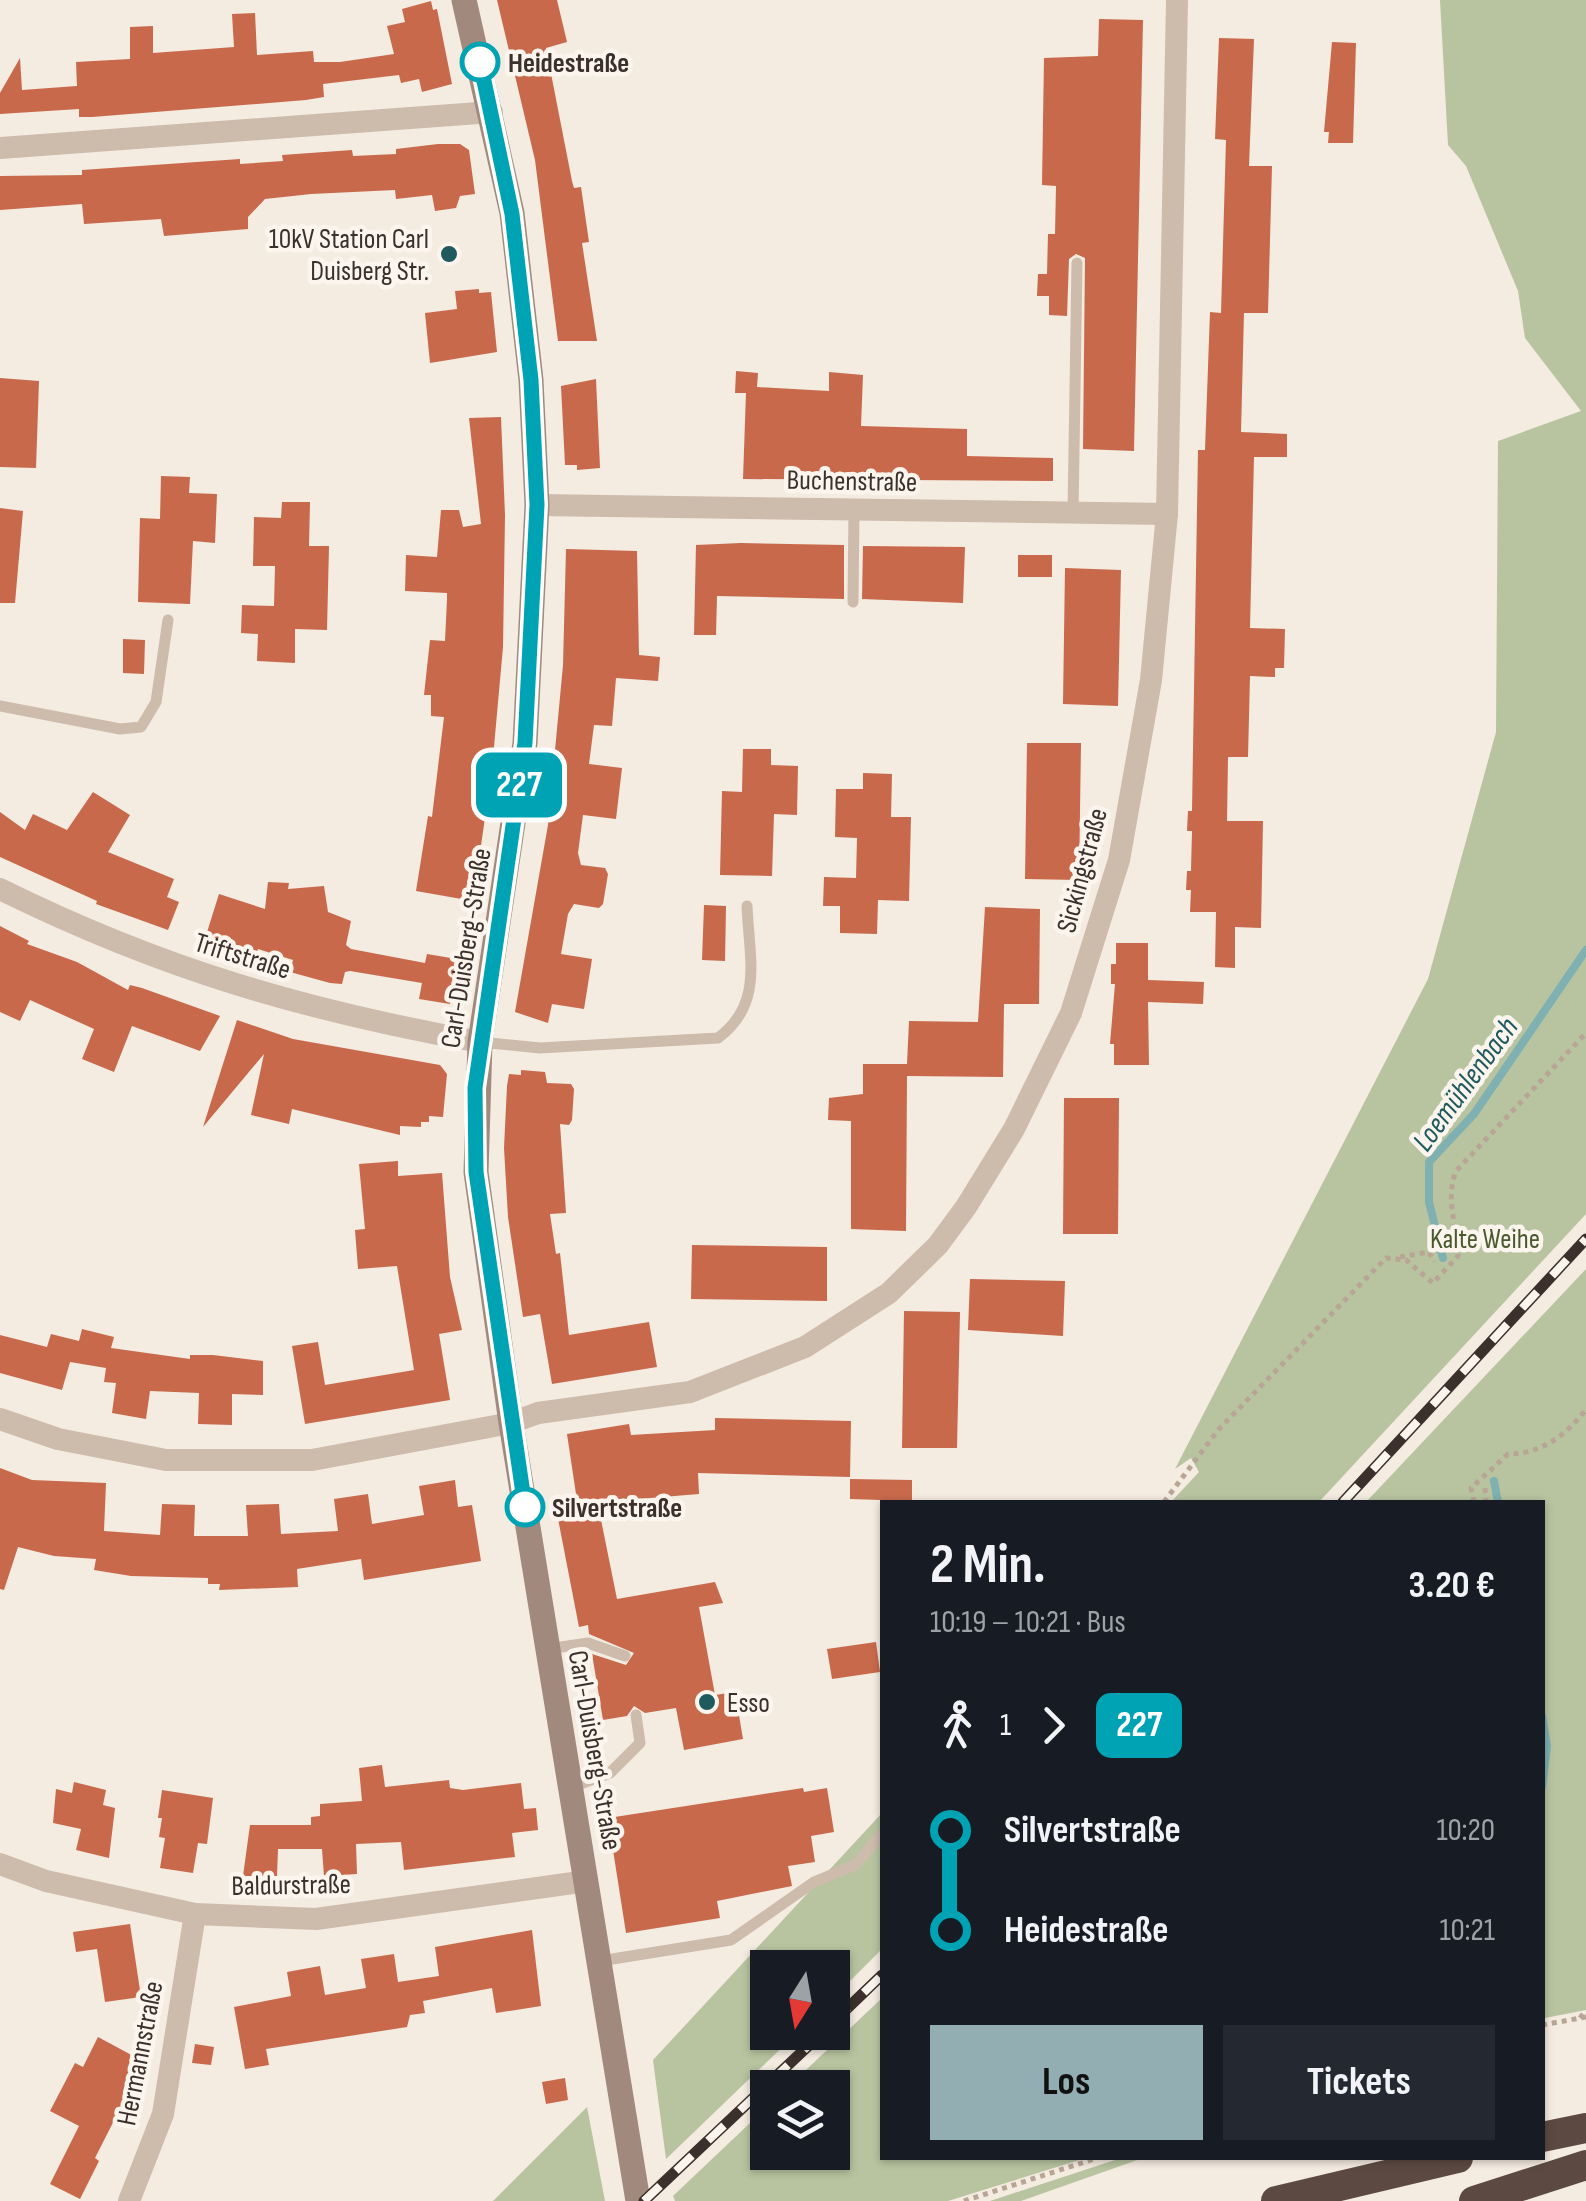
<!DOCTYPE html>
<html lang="de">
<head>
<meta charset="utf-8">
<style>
  :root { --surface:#171b24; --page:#242831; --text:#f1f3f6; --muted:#9ea1a6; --accent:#92aeb2 }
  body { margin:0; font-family:"Sofia Sans Condensed",sans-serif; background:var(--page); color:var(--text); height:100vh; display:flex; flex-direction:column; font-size:38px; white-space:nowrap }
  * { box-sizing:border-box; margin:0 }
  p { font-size:32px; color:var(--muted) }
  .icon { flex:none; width:55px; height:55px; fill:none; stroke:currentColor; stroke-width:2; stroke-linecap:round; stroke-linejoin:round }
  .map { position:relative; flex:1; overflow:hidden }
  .side { position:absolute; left:880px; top:1500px; width:665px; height:660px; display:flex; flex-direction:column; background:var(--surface); border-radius:0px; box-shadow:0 2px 8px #0004 }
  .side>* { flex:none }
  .badge { padding:0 20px; border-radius:15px; font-size:35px; line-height:65px }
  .needle { width:65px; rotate:191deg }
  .controls { position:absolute; left:750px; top:1950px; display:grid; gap:20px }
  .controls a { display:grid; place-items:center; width:100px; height:100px; border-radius:0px; background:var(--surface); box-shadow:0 2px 8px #0004; font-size:50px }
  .map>.badge { position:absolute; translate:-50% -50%; box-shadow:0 0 0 5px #fff }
  .legs { display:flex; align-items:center; gap:15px; height:110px; padding:0 50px; font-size:32px }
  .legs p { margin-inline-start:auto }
  .head { display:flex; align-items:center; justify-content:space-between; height:170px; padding:0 50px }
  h1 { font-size:55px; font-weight:700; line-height:75px }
  .button { display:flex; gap:20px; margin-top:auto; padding:20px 50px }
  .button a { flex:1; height:115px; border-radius:0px; background:var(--accent); color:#111; font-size:40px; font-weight:700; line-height:115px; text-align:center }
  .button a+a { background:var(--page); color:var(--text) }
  ul { padding:0 50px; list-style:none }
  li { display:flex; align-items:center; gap:35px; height:100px; font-size:38px }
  li i { display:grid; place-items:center; width:15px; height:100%; margin:0 12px; background:currentColor }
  li i::after { content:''; width:25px; height:25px; margin:-12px; border:8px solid; border-radius:50%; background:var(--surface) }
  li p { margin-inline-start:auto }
  li:first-child i { background:linear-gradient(#0000 50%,currentColor 0) }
  li:last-child i { background:linear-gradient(currentColor 50%,#0000 0) }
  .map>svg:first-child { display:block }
</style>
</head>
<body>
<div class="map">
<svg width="1586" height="2201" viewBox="0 0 1586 2201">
  <rect width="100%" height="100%" fill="#f4ebe1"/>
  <!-- green -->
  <g fill="#b8c4a0">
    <path d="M1440,0H1586V1214L1319,1502H1171L1199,1472L1191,1458L1175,1469L1428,979L1496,732L1498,441L1581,411L1525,338L1518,291L1466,166L1448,145Z"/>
    <path d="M1586,1269V2010L1545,2018L1542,1502H1366Z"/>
    <path d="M882,1813V1949L833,1998L832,1968H768V2032L797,2033L666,2159L653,2060Z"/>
    <path d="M882,1998V2158H1086L948,2201H675L673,2196L767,2107L768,2152H832V2088L788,2087Z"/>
    <path d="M587,2107L605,2201H493Z"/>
    <path d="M1121,2158H1143L1021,2201H990Z"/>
  </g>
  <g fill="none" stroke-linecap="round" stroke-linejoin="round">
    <!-- stream -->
    <g stroke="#7fb0b2" stroke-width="8">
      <path d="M1443,1258L1429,1202V1162L1474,1114L1586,950"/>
      <path d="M1494,1481L1498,1502"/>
      <path d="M1542,1716L1547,1746L1542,1787"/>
    </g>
  </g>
  <!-- building -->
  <g fill="#c8694b">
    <path d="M497,0H557L567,42L546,48L572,181L574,188L581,187L589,242L582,243L597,341H558L535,160Z"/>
    <path d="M431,1L433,10L437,9L452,84L422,92L419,79L401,83L399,75L323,84L324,97L306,100L92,117H79V109L0,114V93L20,58L22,90L77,86L76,62L130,59V27L153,26V53L234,47L232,14L255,13L257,55L313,51L314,62H340L394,54L387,26L405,22L402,9Z"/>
    <path d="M1099,19L1143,20L1134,451L1083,449L1085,258L1076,254L1069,259L1067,316L1049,315V296H1037L1038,274H1047L1048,234H1055L1056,186L1042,185L1044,58L1098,56Z"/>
    <path d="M1219,38L1254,39L1249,166H1272L1268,313H1244L1241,432L1287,434V457H1254L1250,628L1285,629L1284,668H1275V677L1250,676L1248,757H1228L1227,821H1263L1261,928L1235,927V968L1215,967L1216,912H1190L1191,890H1186L1187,871H1191L1192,831H1187L1188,811H1192L1198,450H1205L1210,312L1221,313L1226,140L1215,139Z"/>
    <path d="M1332,42L1356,43L1353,143H1328L1329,132H1324Z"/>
    <path d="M438,144H460L469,150L475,194L460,196L456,208L435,211L432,195L396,199L395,190L311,194L265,199L248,217V229L164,236L161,219L84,224L82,204L0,210V176L82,175V170L240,159V164L283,161L282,155L352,150L353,156L396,154V149Z"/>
    <path d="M479,289V293L491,292L497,352L430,363L425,313L457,309L455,291Z"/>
    <path d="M736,371L758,373L757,387L829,391V372L863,375L861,426L967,429V456L1053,458V481L743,479L746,393H735Z"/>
    <path d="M0,378L39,381L36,468L0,467Z"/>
    <path d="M596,379L600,468L577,470V465H565L561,386Z"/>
    <path d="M501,417L505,515L503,647L492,769L473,901L416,891L428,816L432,817L444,717L431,716V695H424L430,640L445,641L447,599V593L405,591L406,555L437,557L441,510H459L463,527L481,524L469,418Z"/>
    <path d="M161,476L190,477L189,493L217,494L215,543L193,541L190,604L138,602L140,518L160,519Z"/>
    <path d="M282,502H310L309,546H329L327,630L295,629V663L257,661L258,634L241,633L242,605L274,606L275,566H253L254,517L281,518Z"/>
    <path d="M0,508L23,511L15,603H0Z"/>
    <path d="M741,543L844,545V599L717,596L716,635H694L696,545Z"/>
    <path d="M863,546L965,547L963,603L862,599Z"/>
    <path d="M566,549L637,551L639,655L660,657L658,681L616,678L612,726L594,725L589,764L622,768L616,819L583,815L578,853L581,865L605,868L608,874L603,904L599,908L574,904L568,914L561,954L592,959L584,1009L552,1004L548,1023L515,1012L548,825L563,665Z"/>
    <rect x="1018" y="555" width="34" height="22"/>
    <path d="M1065,568L1121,570L1118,706L1063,704Z"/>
    <path d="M123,639L145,640L144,674L123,673Z"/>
    <path d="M1027,743H1081L1079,880L1025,879Z"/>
    <path d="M743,749H771V765L798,766L797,815L774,814L772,876L720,875L722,791L742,792Z"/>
    <path d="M863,773L892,774L891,817H911L909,901L878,900L877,934L840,933V906H823L824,877L856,878L857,838L835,837L836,789H863Z"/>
    <path d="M93,792L130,815L108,852L174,879L167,897L179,902L168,930L96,904L97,901L0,857V812L25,830L33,814L67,830Z"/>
    <path d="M268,882L289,883L288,889L324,886L328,912L351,921L346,945L351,949L425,963L427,954L457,959L455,996H451L450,1004L419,999L422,983L350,971L345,972L342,984L330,983L290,972L293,960L258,949L254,961L203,945L219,894L265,909Z"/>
    <path d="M704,905L726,906L725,961L702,960Z"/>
    <path d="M985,907L1040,909L1039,1004H1004L1003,1077L907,1076L906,1231L851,1229V1121L828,1120L829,1098L863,1094V1064H907L909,1021L978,1022Z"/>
    <path d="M0,926L29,941L27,944L77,962L128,990L130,985L142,988L220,1016L200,1051L132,1026L114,1072L82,1059L94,1029L30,1000L20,1021L0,1012Z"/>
    <path d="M1116,943H1148V980L1204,982L1203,1004L1148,1002L1149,1065H1114V1044H1110L1115,984H1111V964H1116Z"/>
    <path d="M237,1020L293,1039L440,1065L447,1074L443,1117L429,1116V1122H421V1127L400,1126V1135L292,1109L289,1124L251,1115L264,1054L203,1127Z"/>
    <path d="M521,1070L545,1072L547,1083L571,1084L574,1089L572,1120L569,1125L560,1124L566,1213L550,1214L556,1254L560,1253L569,1335L649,1322L657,1367L552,1384L540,1314L523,1317L508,1217L504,1148L507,1086L509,1074L521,1075Z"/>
    <path d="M1064,1098H1119L1118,1234H1063Z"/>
    <path d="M398,1161V1176L442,1173L450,1277L462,1330L439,1334L450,1400L305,1424L292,1346L318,1342L325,1385L414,1370L397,1266L358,1269L355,1230L365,1229L359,1164Z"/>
    <path d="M692,1245L827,1247V1301L691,1299Z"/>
    <path d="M970,1279L1065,1281L1063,1336L968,1330Z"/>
    <path d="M904,1311L960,1312L957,1448H902Z"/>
    <path d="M82,1329L114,1337L111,1348L190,1359V1355H213L263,1361V1395L232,1394V1425L198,1424L199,1393L150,1391L146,1419L112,1413L116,1383L104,1382L106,1368L70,1362L62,1390L0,1373V1335L47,1347L51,1334L79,1341Z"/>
    <path d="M715,1418L851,1421L850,1477L698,1473L699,1494L638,1499L639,1503L599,1510L617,1599L715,1582L723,1603L699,1607L715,1695L735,1692L743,1739L684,1750L676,1708L645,1713L634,1706L627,1716L603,1720L592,1654L626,1665L634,1653L589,1634L588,1625L579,1627L554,1498L576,1494L567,1434L629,1424L631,1435L715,1430Z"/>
    <path d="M0,1468L32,1480L106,1483L104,1531L160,1535L162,1504L195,1505L194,1536H248L246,1505L279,1504L281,1534L338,1531L334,1499L368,1494L372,1524L424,1515L419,1486L455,1480L458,1507L472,1505L481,1561L364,1580L361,1559L297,1569L298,1587L219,1590L220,1584H208V1578L131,1576L94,1570L96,1559L54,1556L18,1547L4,1590L0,1589Z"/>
    <path d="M850,1479L912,1480V1501L850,1499Z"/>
    <path d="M876,1642L880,1672L832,1679L827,1649Z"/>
    <path d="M382,1765L385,1787L449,1780L450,1788L463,1790L521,1783L524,1809L536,1808L538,1830L512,1833L515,1857L404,1870L401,1842L356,1844L357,1874L324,1876L322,1849H278L277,1876H243L250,1825H311V1817L320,1816V1804L362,1801L359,1768Z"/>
    <path d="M74,1782L106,1790L103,1805L115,1808L109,1858L76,1850L81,1829L53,1823L56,1789L72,1793Z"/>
    <path d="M803,1788L804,1792L827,1788L834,1832L811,1836L815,1862L788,1866L792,1886L717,1901L720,1918L626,1933L608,1818Z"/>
    <path d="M162,1790L213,1798L207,1844L198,1843L193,1873L160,1868L165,1838L159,1837L162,1818H158Z"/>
    <path d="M130,1924L141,1997L105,2002L97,1949L76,1952L73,1932Z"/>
    <path d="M532,1930L541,2006L496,2013L492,1988L423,2001L425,2013L410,2015L407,2027L266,2049L269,2065L245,2069L234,2007L291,1996L287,1972L320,1966L325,1995L366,1988L361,1959L394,1954L398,1982L439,1976L435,1947Z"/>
    <path d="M98,2037L137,2058L127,2079L133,2083L95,2158L99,2161L80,2199L50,2184L79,2126L50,2111L75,2063L83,2067Z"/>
    <path d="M195,2044L214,2047L211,2065L192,2063Z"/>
    <path d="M565,2078L568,2100L546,2104L542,2082Z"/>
  </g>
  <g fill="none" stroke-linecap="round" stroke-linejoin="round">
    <!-- path -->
    <g stroke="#b9a596" stroke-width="5" stroke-dasharray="5 5" stroke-linecap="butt">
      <path d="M1400,1257L1429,1252L1434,1262"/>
      <path d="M1485,1488L1486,1502"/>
      <path d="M1164,1502L1219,1429L1386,1258L1406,1260L1433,1283L1458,1256C1457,1225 1445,1199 1456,1171L1586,1033"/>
      <path d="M1474,1502L1471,1488L1508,1454C1541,1454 1567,1435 1586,1409"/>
      <path d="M1580,2018L1586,2010"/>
      <path d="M1542,2025L1586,2017"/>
      <path d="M964,2201L1097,2158"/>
    </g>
    <!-- service -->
    <g stroke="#cdbbac" stroke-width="11">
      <path d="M1073,513L1077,263"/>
      <path d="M853,602L854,510"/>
      <path d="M0,706L120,729L141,727L156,702L168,620"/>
      <path d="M480,1042L540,1048L718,1038C764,1004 749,958 747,906"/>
      <path d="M548,1649L588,1643L625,1656"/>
      <path d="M572,1787L610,1773L640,1743L636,1715"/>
      <path d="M600,1961L731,1940L814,1882L855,1865L882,1834"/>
    </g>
    <!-- minor -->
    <g stroke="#cdbbac" stroke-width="22">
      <path d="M0,148L492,112"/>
      <path d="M537,505L1167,514"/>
      <path d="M0,889C162,969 303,1010 480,1042"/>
      <path d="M0,1419L58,1439L166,1460H312L511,1423L538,1413L690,1392L805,1347L889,1293L938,1245L966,1207L1014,1129L1071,1013L1119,860L1151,680L1167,514L1177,0"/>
      <path d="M0,1864L46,1881L195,1914L316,1919L587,1881"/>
      <path d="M129,2201L163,2114L195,1914"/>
    </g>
    <!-- secondary -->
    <path stroke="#a18a7d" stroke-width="25" d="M464,0L512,213L531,380L537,505L525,743L480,1042L476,1172L511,1423L638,2201"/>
    <!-- motorway -->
    <g stroke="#5c4a42" stroke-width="30">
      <path d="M1542,2137L1586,2128"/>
      <path d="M1276,2201L1458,2158"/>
      <path d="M1474,2201L1586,2165"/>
    </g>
    <!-- rail casing -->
    <g stroke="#3b302b" stroke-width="11">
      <g id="rail">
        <path d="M1343,1502L1586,1239"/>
        <path d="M832,2023L882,1975"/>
        <path d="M644,2201L823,2032"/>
      </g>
    </g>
    <!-- rail -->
    <use href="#rail" stroke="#fbf5ee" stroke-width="8" stroke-dasharray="22" stroke-linecap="butt"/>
  </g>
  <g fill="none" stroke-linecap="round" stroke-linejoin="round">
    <!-- line-1 casing -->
    <g stroke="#fff" stroke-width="22">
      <path id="line-1" d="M480,62L512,214L531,380L537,505L525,743L475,1088L476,1172L525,1507"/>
    </g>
    <!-- line-1 -->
    <use href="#line-1" stroke="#00a3b4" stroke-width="15"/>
  </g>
  <!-- markers -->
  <g fill="#fff" stroke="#00a3b4" stroke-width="5">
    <circle cx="480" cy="62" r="18"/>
    <circle cx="525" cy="1507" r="18"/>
  </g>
  <g fill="#1f5a5e" stroke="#fbf5ee" stroke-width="4">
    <circle cx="449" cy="254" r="10"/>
    <circle cx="707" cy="1702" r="10"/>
  </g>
  <g text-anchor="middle" stroke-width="9" stroke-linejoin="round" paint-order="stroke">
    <!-- stop labels -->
    <g font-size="28" font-weight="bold" fill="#3b302b" stroke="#fbf5ee" text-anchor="start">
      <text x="508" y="72">Heidestraße</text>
      <text x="552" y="1517">Silvertstraße</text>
    </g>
    <!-- poi labels -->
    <g font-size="28" fill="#3b302b" stroke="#fbf5ee" text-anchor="end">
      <text x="429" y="248">10kV Station Carl<tspan x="429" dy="32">Duisberg Str.</tspan></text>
      <text x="727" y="1712" text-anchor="start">Esso</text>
    </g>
    <!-- street labels -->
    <g font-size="28" fill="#3b302b" stroke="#fbf5ee">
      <text transform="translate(852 480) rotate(1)" y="10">Buchenstraße</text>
      <text transform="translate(1081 870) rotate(-75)" y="10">Sickingstraße</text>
      <text transform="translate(465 948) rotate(-81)" y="10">Carl-Duisberg-Straße</text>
      <text transform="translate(243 955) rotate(17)" y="10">Triftstraße</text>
      <text transform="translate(596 1750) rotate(80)" y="10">Carl-Duisberg-Straße</text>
      <text transform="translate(291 1884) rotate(-1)" y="10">Baldurstraße</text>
      <text transform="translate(139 2053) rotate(-79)" y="10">Hermannstraße</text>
    </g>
    <!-- park labels -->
    <g font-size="28" fill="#4a5a2e" stroke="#fbf5ee">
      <text x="1485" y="1248">Kalte Weihe</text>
    </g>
    <!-- water labels -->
    <g font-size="30" font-style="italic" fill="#1f5a5e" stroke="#fbf5ee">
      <text transform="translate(1465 1084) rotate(-54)" y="10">Loemühlenbach</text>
    </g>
  </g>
</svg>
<div class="controls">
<a><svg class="needle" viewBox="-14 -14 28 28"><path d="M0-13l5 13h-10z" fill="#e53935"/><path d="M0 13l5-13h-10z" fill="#9ea1a6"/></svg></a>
<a><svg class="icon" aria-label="layers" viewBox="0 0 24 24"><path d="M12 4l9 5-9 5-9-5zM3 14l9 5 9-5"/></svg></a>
</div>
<b class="badge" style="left:519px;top:785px;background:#00a3b4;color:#fff">227</b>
<section class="side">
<div class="head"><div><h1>2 Min.</h1><p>10:19 – 10:21 · Bus</p></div><b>3.20 €</b></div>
<div class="legs"><svg class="icon" aria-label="walk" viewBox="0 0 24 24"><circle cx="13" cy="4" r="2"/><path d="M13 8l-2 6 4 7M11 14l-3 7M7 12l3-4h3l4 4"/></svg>1<svg class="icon" aria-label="forward" viewBox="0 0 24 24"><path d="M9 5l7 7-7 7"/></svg><b class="badge" style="background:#00a3b4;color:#fff">227</b></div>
<ul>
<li><i style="color:#00a3b4"></i><b>Silvertstraße</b><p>10:20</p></li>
<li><i style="color:#00a3b4"></i><b>Heidestraße</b><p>10:21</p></li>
</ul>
<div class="button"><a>Los</a><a>Tickets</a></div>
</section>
</div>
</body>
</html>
